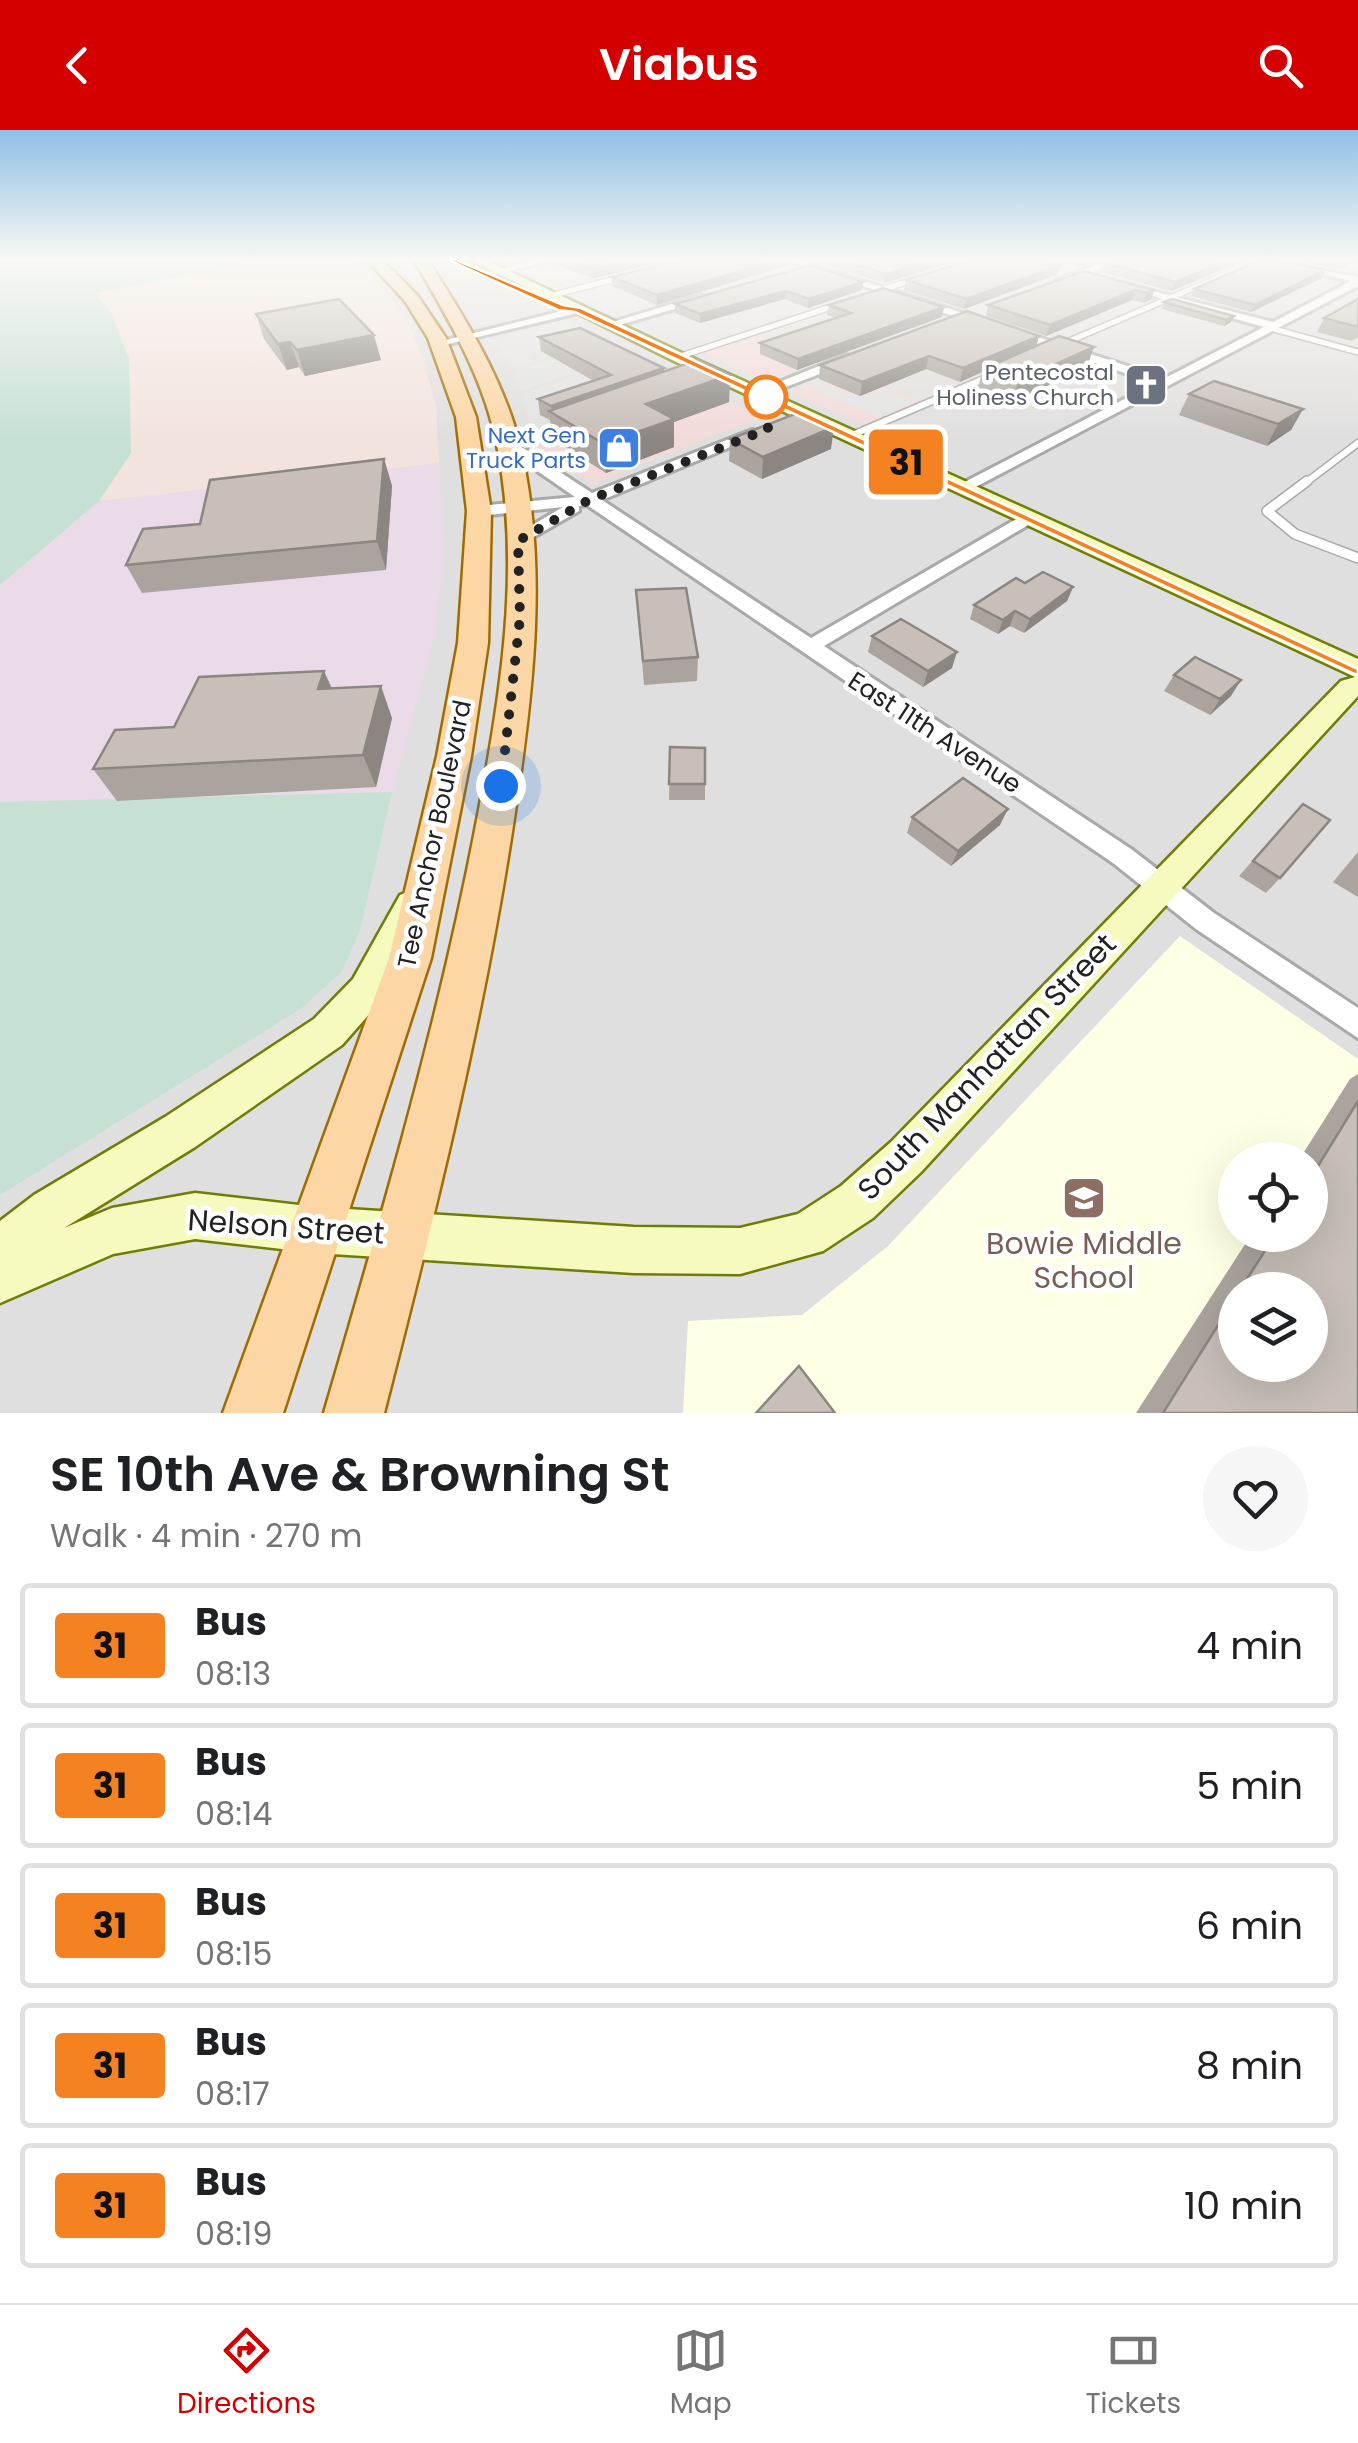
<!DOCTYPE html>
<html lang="en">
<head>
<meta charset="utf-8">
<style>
  :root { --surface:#fff; --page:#f6f6f6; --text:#202124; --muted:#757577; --line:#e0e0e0; --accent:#d40000 }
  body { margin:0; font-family:Poppins,sans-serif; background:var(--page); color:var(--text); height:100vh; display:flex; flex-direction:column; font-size:38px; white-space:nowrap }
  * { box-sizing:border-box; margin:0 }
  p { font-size:32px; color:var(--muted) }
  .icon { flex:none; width:55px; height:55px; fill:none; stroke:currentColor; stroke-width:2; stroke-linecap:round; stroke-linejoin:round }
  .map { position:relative; height:1283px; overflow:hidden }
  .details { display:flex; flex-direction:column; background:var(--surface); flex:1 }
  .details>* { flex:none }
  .badge { padding:0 20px; border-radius:8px; font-size:35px; line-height:65px }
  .controls { position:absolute; left:1218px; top:1012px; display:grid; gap:20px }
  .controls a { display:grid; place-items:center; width:110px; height:110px; border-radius:50%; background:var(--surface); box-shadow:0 10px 40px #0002; font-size:50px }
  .you { position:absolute; width:50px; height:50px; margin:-25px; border:8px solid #fff; border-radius:50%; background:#1a73e8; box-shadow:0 0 0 15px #1a73e833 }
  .map>.badge { position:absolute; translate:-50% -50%; box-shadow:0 0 0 5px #fff }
  .round { display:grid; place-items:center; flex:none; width:105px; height:105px; border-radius:52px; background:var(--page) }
  .summary { display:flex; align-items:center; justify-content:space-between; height:170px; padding:0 50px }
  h1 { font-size:48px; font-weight:600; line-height:75px }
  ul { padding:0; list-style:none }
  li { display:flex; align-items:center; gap:30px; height:125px; margin:0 20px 15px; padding:0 30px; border:5px solid var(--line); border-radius:10px }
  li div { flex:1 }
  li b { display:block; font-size:38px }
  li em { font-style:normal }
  li .badge { min-width:110px; font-weight:700; text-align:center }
  header { display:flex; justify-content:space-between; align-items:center; height:130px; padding:0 50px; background:var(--accent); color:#fff; font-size:45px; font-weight:600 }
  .menu { display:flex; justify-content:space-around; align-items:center; height:140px; border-top:2px solid var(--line); background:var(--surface); font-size:28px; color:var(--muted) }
  .menu a { display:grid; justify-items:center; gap:5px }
  .menu .current { color:var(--accent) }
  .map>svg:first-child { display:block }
</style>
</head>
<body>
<header><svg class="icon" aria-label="back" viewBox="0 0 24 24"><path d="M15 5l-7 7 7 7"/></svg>Viabus<svg class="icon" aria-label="search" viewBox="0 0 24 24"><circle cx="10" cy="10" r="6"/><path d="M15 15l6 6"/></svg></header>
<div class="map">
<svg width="1358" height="1283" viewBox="0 0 1358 1283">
  <rect width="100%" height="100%" fill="#f2efe9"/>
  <!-- residential -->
  <path fill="#e0dfdf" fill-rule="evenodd" d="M0,130H1358V1283H0ZM1235,1030H1310V1105H1235ZM1235,1160H1310V1235H1235Z"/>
  <!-- commercial -->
  <g fill="#f2dad9">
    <path d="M755,204L820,231L764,250L701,222Z"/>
    <path d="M841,240L920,271L864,295L789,262Z"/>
    <path d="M694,254L761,287L592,354L529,314Z"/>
  </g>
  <!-- industrial -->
  <path fill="#ebdbe8" d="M439,333L444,426L433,512L392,662L0,672V455L99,371Z"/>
  <!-- education -->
  <path fill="#ffffe5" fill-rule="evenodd" d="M1180,806L1358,929V1283H683L688,1191L802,1185L888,1116ZM1235,1030H1310V1105H1235ZM1235,1160H1310V1235H1235Z"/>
  <!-- military -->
  <path fill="#f3e3dd" d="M264,130H353L390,168L407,191L422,225L436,275L439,333L99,371L131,323L94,163Z"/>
  <!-- wetland -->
  <g fill="#c6e0d4">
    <path d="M0,130H264L95,163L111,183L129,229L131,323L99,371L0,455Z"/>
    <path d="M392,662L360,800L342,841L302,878L0,1065V672Z"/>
  </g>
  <!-- parking -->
  <g fill="#e2e2e2">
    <path d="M606,155L651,174L616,183L571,163Z"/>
    <path d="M566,191L597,206L539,221L527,227L535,232L510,239L496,211Z"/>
    <path d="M551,229L577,242L521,261L513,241Z"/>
    <path d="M655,234L686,248L618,257L538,284L549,294L531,299L522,264L578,245L594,254Z"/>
    <path d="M838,241L847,245L827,254L859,268L881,259L913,272L878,287L803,254Z"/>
  </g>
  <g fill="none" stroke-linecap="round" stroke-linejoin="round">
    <!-- service-far2 casing -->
    <g stroke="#a9a9a9" stroke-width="8">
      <g id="service-far2">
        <path d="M874,162L919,148"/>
        <path d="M553,165L627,146"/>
        <path d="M1270,198L1358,222"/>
        <path d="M1060,215L1259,130"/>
        <path d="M678,227L843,173"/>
      </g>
    </g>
    <!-- service-far1 casing -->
    <g stroke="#a9a9a9" stroke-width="9">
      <g id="service-far1">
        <path d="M850,306L993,245"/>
        <path d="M509,315L564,296"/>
        <path d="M1304,354L1358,313"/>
      </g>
    </g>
    <!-- service casing -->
    <g stroke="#a9a9a9" stroke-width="12">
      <path id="service" d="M1307,351L1267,381L1295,404L1358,428"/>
    </g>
    <!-- minor casing -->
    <g stroke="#a9a9a9" stroke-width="6">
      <g id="minor">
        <path d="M537,130H552L488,147L483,144Z"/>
        <path d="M785,130H798L1165,248L1264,197L1121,157V153L1273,192L1351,151L1264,130L1358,147V156L964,363L956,358L959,355L1155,253Z"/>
        <path d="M1109,130H1122L1064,153L1055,151Z"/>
        <path d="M701,165L705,170L609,198L603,195Z"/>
        <path d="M578,177L582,182L440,216L434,213Z"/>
        <path d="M847,225L853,229L851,232L762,266L751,263Z"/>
        <path d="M752,300L764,303L602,370L811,508L1023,385H1035V391L824,516L1131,719L1214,783L1358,878V908L1196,799L1113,733L587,375L579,376V381L518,416L512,415V407L563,377L479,386L471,381L479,376L575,367L504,318V312H514L592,363Z"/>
      </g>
    </g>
    <!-- secondary casing -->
    <g stroke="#707d05" stroke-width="5">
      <path id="secondary" d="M471,130H486L684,224L1358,529V566L921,1042L873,1088L823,1121L740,1144L634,1143L316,1123L195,1109L113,1124L0,1173V1091L34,1065L165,987L314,889L353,849L400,765L412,760L424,765L429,775L379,873L342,915L195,1017L64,1098L112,1078L195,1063L316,1077L634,1097L740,1098L798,1084L841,1056L891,1012L1341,551L1355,547L672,230Z"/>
    </g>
    <!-- primary casing -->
    <g stroke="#a06b00" stroke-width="5">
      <g id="primary">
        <path d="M367,130H382L417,165L446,208L476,287L491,381L488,513L471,626L431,828L283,1283H223L389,828L437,626L458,513L467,381L456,287L428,208L405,171Z"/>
        <path d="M414,130H428C464,187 502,246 519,312C549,432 533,562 515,682C485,885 435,1084 384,1283H324C381,1087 439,891 477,690C500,568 522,439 497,315C484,248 448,188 414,130Z"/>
      </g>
    </g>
    <!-- service-far2 -->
    <use href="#service-far2" stroke="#fff" stroke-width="5"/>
    <!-- service-far1 -->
    <use href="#service-far1" stroke="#fff" stroke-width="6"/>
    <!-- service -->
    <use href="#service" stroke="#fff" stroke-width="9"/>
    <!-- minor -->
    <use href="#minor" fill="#fff" fill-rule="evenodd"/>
    <!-- secondary -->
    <use href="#secondary" fill="#f7fabf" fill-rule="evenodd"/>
    <!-- primary -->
    <use href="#primary" fill="#fcd6a4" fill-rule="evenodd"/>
  </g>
  <!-- wall -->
  <g fill="#aba49e" fill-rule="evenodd">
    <path d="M550,130H674L593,148L551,134Z"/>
    <path d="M809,130H960L884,153Z"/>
    <path d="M1044,130H1107L1080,136Z"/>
    <path d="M1245,130L1171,161L1102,142L1105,133Z"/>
    <path d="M1290,130H1358L1340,139Z"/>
    <path d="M789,135L657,175L612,156V147Z"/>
    <path d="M1084,141L1154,160L1151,170L1143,173L1132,170L1046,206L986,186L988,175Z"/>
    <path d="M1058,144L964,179L904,160L906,150Z"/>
    <path d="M1322,148L1251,182L1191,166L1194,159Z"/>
    <path d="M863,152L862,160L808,178L785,169L700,193L675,183V174Z"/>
    <path d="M1172,169L1231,192L1224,196L1162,179L1164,172Z"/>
    <path d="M1358,169V207L1352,211L1317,202L1324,188Z"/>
    <path d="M829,175L942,187L797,240L760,224V213L836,188L827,185Z"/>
    <path d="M256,184L381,230L305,246L299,237L287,240L264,209Z"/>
    <path d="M1039,206L1036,216L1087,237L1012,272L978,259L982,242L960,252L926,239L860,266L819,249L820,235Z"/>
    <path d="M539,207L664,238V241L730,245L729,272L674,292V317L606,343L552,309L550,290L540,285L538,269L594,251L541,221Z"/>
    <path d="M1189,264L1303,279L1291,300L1267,316L1179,285Z"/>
    <path d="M730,309L831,319L762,349L729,331Z"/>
    <path d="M384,329L392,356L386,440L142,463L126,435L200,394Z"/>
    <path d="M1025,453L1073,457L1067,471L1024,503L1010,496L998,504L970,489L974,475Z"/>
    <path d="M636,460L698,527L697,551L644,555Z"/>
    <path d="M872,506L952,538L923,557L868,522Z"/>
    <path d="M324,541L332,558L392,588L376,657L117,671L93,639L174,597Z"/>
    <path d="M1174,545L1231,566L1210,585L1164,561Z"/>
    <path d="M670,617L705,654V670H669Z"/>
    <path d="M1303,674L1280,748L1266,763L1239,746Z"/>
    <path d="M912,687L1000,695L951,736L907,703Z"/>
    <path d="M1358,722V767L1333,752Z"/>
    <path d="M1358,944V1283H1136L1251,1105H1310V1030H1299L1350,949ZM1235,1160H1310L1235,1235Z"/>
  </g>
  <!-- shaded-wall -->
  <g fill="#8b8681">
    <path d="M635,130H674L593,148V139Z"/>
    <path d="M779,130H790L789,135L657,175V165Z"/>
    <path d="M933,130H960L884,153L886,144Z"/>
    <path d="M1082,130H1107L1080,136Z"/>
    <path d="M1228,130H1245L1171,161L1175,152Z"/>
    <path d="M1345,130H1358L1340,139Z"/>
    <path d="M1061,135L1058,144L964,179L966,169Z"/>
    <path d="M1325,140L1322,148L1251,182L1255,175Z"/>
    <path d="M863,152L862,160L808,178L809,169Z"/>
    <path d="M1135,160L1132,170L1046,206L1050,195Z"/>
    <path d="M1154,160L1151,170L1143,173L1147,163Z"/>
    <path d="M786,161L785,169L700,193V184Z"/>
    <path d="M944,177L942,187L797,240L798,229Z"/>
    <path d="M1234,186L1231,192L1224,196L1226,190Z"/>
    <path d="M374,205L381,230L305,246L297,220Z"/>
    <path d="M1039,206L1035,220L983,239L982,242L960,252L963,238Z"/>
    <path d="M290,212L299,237L287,240L278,214Z"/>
    <path d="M1094,217L1087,237L1012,272L1018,251Z"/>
    <path d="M929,226L926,239L860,266L862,252Z"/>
    <path d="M664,238V253L552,283L551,276Z"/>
    <path d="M730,245L729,272L674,292V317L606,343L604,314L646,274Z"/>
    <path d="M1303,279L1291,300L1267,316L1278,294Z"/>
    <path d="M834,297L831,319L762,349L763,327Z"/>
    <path d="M384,329L392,356L386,440L377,411Z"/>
    <path d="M1073,457L1067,471L1024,503L1030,489Z"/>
    <path d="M1015,481L1010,496L998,504L1003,490Z"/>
    <path d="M957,522L952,538L923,557L928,541Z"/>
    <path d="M324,541L337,573L318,559Z"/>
    <path d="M1241,550L1231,566L1210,585L1220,569Z"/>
    <path d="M381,556L392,588L376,657L363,625Z"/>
    <path d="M1008,679L1000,695L951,736L958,721Z"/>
  </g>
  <!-- building -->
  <g fill="#c7bfb8" stroke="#8b8681" stroke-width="2.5">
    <path d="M563,130H635L593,139Z"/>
    <path d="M682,130H779L657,165L612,147Z"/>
    <path d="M841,130H933L886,144Z"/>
    <path d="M971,130H1043L1061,135L966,169L906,150Z"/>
    <path d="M1113,130H1228L1175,152L1105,133Z"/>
    <path d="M1260,130H1279L1325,140L1255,175L1194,159Z"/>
    <path d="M810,135L863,152L809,169L786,161L700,184L675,174Z"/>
    <path d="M1084,141L1154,160L1147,163L1135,160L1050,195L988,175Z"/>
    <path d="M883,158L944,177L798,229L760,213L851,183L829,175Z"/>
    <path d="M339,169L374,205L297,220L290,212L278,214L256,184Z"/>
    <path d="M1172,169L1234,186L1226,190L1164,172Z"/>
    <path d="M1358,169V197L1324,188Z"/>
    <path d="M967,181L1039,206L963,238L929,226L862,252L820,235Z"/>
    <path d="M580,198L664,238L551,276L538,269L611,245L539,207Z"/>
    <path d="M1059,206L1094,217L1018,251L983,239Z"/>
    <path d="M697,230L730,245L646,274L674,289L604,314L549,281Z"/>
    <path d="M1214,251L1303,279L1278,294L1189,264Z"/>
    <path d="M800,282L834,297L763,327L730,309Z"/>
    <path d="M384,329L377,411L126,435L143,399L200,394L210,350Z"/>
    <path d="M1043,442L1073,457L1030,489L1015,481L1003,490L974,475L1016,448L1025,453Z"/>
    <path d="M686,458L698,527L643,531L636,460Z"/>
    <path d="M901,489L957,522L928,541L872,506Z"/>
    <path d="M1195,527L1241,550L1220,569L1174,545Z"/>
    <path d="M324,541L318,559L381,556L363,625L93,639L115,600L174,597L199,547Z"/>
    <path d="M670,617L705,618V654H669Z"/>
    <path d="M963,648L1008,679L958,721L912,687Z"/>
    <path d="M1303,674L1330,690L1280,748L1253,731Z"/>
    <path d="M1358,971V1283H1163L1235,1168V1235H1310V1160H1240L1275,1105H1310V1049Z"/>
    <path d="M799,1236L835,1283H756Z"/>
  </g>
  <!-- sky -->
  <linearGradient id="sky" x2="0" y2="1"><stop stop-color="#8fc0e4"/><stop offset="0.42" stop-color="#f9f8f5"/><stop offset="1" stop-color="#f9f8f5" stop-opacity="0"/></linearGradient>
  <rect width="1358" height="309" fill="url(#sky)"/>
  <!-- line -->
  <path fill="#f58220" stroke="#fff" stroke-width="2.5" d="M451,128L563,175L581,178L1358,539V545L1352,543L575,182L558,180L451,131Z"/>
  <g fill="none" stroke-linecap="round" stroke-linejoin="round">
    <!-- walk -->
    <path stroke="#222" stroke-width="10" stroke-dasharray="0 18" d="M501,656L520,488L518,411L589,370L768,299L766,267"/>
  </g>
  <!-- icons -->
  <defs>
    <g id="church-square" transform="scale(2.25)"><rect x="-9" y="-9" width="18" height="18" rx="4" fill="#6b7280" stroke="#fff"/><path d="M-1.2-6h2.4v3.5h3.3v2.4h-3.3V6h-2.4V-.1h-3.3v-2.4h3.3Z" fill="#fff"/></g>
    <g id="shop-square" transform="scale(2.25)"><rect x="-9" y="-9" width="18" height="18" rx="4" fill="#3f7fe0" stroke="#fff"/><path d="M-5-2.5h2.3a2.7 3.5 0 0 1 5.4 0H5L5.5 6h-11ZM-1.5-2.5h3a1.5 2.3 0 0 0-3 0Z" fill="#fff"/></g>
    <g id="school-square" transform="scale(2.25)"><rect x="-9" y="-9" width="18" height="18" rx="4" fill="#8d6e63" stroke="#fff"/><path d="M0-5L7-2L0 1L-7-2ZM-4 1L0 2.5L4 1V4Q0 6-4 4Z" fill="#fff"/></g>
  </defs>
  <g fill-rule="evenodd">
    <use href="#church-square" x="1146" y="255"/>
    <use href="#shop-square" x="619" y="318"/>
    <use href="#school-square" x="1084" y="1068"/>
  </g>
  <!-- markers -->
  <circle fill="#fff" stroke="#f58220" stroke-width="5" cx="766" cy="267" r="20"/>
  <g text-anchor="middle" stroke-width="9" stroke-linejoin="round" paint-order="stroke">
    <!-- far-worship labels -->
    <g font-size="22" fill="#5b616d" stroke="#fff" text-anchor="end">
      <text x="1114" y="250">Pentecostal<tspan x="1114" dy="25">Holiness Church</tspan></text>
    </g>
    <!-- far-shop labels -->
    <g font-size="22" fill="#366cbe" stroke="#fff" text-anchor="end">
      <text x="586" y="313">Next Gen<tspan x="586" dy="25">Truck Parts</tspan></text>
    </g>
    <!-- street labels -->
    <g font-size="25" fill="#222" stroke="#fff">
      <text transform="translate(935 602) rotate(33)" y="9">East 11th Avenue</text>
      <text transform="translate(434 704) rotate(-78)" y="9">Tee Anchor Boulevard</text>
    </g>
    <!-- near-street labels -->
    <g font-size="30" fill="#222" stroke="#fff">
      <text transform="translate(987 937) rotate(-46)" y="10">South Manhattan Street</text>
      <text transform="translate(286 1097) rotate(4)" y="10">Nelson Street</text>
    </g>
    <!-- near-education labels -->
    <g font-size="30" fill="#785e54" stroke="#fff">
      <text x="1084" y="1124">Bowie Middle<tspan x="1084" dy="34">School</tspan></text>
    </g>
  </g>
</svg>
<div class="controls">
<a><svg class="icon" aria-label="locate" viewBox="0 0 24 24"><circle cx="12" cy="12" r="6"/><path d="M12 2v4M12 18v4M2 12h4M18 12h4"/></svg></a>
<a><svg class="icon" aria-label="layers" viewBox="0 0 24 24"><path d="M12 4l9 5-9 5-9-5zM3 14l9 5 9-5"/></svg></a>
</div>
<div class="you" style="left:501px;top:656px"></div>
<b class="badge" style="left:906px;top:332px;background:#f58220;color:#111">31</b>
</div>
<section class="details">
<div class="summary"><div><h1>SE 10th Ave &amp; Browning St</h1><p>Walk · 4 min · 270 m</p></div><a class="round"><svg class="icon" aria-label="heart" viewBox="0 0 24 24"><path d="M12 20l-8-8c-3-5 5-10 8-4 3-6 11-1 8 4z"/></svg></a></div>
<ul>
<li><span class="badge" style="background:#f58220;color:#111">31</span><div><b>Bus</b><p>08:13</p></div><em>4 min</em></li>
<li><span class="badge" style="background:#f58220;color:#111">31</span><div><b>Bus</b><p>08:14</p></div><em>5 min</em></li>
<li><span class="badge" style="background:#f58220;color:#111">31</span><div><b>Bus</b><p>08:15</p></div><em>6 min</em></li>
<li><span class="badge" style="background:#f58220;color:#111">31</span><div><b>Bus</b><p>08:17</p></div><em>8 min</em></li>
<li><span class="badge" style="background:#f58220;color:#111">31</span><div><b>Bus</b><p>08:19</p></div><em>10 min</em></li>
</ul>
</section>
<nav class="menu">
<a class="current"><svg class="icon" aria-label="directions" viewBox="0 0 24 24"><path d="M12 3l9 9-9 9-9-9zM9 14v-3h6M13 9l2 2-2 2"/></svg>Directions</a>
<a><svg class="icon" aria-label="map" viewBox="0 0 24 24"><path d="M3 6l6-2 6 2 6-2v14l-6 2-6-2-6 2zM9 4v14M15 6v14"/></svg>Map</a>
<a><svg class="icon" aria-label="tickets" viewBox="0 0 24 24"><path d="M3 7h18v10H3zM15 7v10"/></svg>Tickets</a>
</nav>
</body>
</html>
